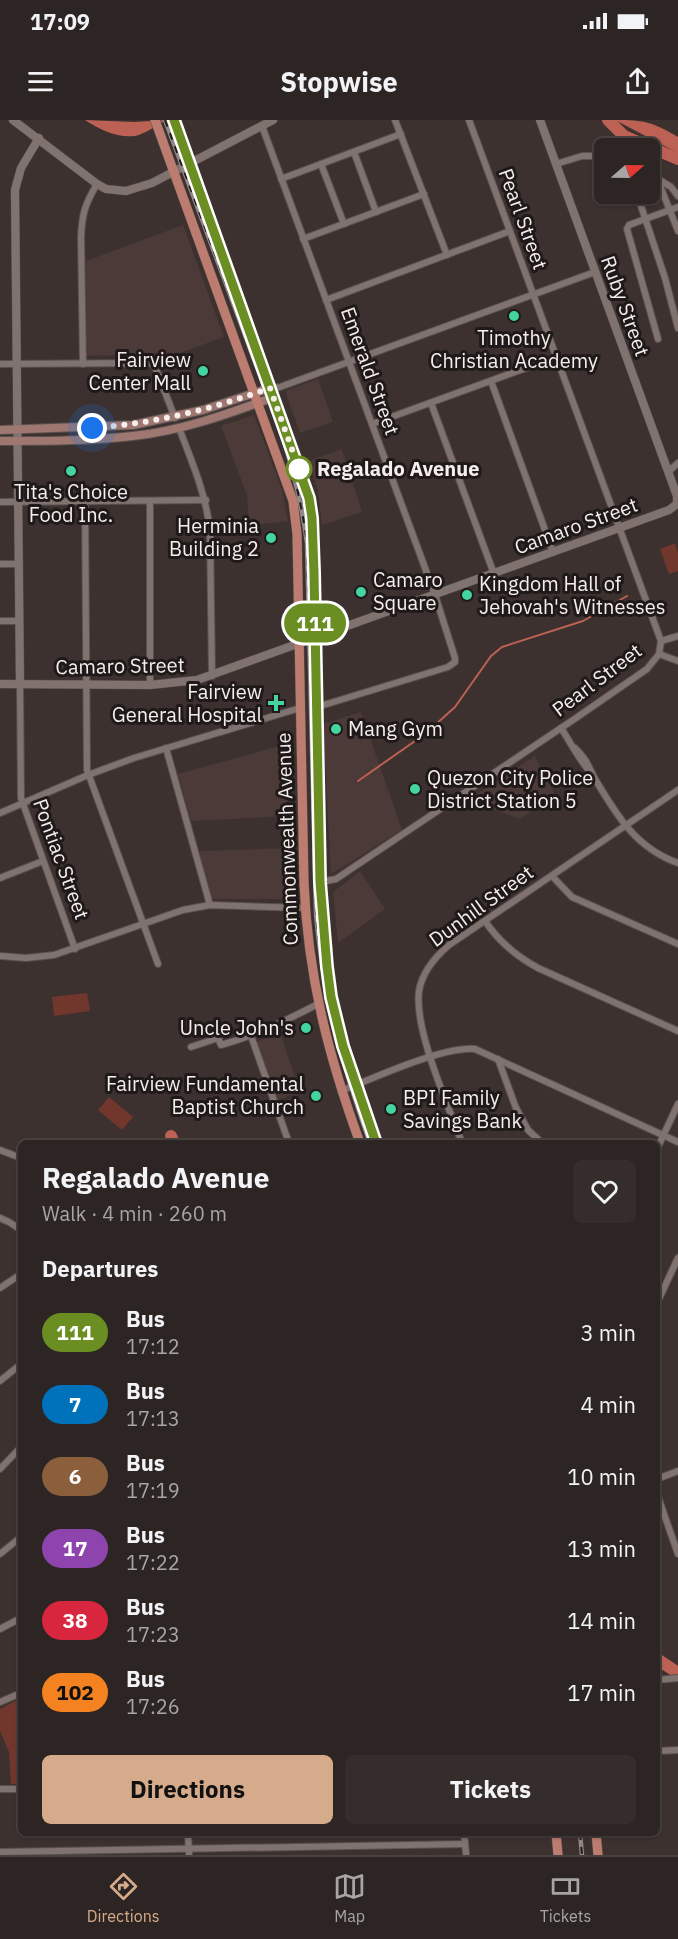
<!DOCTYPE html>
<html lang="en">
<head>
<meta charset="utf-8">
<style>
  :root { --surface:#2d2523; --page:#352d2b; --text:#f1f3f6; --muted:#a7a5a6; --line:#484241; --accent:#d6ab8b }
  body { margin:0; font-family:"IBM Plex Sans",sans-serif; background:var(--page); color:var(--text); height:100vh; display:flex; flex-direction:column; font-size:22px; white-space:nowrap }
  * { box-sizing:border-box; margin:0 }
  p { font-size:20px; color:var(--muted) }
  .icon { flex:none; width:33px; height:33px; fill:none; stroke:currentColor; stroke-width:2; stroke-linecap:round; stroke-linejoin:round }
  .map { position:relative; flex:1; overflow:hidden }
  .panel { position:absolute; left:18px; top:1020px; width:642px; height:696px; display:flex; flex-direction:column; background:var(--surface); border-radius:9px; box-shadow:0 2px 4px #0004,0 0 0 2px var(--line) }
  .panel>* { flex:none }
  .badge { padding:0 12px; border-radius:20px; font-size:21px; line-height:39px }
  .needle { width:39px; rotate:70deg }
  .buttons { position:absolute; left:594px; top:18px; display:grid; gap:12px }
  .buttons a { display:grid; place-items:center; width:66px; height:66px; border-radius:9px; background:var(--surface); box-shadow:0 2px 4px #0004,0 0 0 2px var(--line); font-size:30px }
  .you { position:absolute; width:30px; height:30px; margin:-15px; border:4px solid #fff; border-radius:50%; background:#1a73e8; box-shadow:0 0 0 9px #1a73e833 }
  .map>.badge { position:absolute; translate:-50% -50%; box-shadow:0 0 0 3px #fff }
  h2 { padding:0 24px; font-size:22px; line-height:54px }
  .round { display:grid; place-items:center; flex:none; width:63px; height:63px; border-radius:9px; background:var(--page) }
  .summary { display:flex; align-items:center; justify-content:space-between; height:102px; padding:0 24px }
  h1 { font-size:28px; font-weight:700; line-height:45px }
  .primary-button { display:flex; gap:12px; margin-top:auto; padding:12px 24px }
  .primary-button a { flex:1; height:69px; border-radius:9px; background:var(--accent); color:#111; font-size:24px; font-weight:700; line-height:69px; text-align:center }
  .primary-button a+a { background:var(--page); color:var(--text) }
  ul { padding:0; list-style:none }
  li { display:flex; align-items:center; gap:18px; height:72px; padding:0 24px }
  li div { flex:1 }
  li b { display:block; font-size:22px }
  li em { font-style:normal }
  li .badge { min-width:66px; font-weight:700; text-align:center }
  .status { display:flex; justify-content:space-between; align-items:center; height:42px; padding:0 30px; background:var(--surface); direction:ltr }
  .status svg { height:16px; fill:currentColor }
  header { display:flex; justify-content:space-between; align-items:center; height:78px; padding:0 24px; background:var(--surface); font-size:27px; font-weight:700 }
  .dock { display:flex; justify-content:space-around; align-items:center; height:84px; border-top:2px solid var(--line); background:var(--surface); font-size:16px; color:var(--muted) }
  .dock a { display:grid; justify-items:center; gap:3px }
  .dock .current { color:var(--accent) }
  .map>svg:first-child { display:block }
</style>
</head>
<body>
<div class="status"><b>17:09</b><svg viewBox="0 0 49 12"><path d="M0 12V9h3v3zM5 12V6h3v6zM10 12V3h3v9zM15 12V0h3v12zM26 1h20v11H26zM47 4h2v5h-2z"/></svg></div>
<header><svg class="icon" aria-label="menu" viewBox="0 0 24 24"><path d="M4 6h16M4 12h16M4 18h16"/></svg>Stopwise<svg class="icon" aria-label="share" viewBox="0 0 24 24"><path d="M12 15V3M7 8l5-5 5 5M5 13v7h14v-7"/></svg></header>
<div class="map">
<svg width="678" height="1735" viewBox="0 0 678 1735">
  <rect width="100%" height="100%" fill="#3c312f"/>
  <!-- built -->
  <g fill="#4b3a37">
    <path d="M183,105L224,217L161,240L151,235L86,236V141Z"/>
    <path d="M318,259L333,302L300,313L286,274L287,270Z"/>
    <path d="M254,295L282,370L288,401L249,406L247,375L221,306Z"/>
    <path d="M342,329L362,392L322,405L318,371L309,341Z"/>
    <path d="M361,592L402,710L331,754L323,604Z"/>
    <path d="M283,625L288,696L191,701L178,654Z"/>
    <path d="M535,636L556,676L519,699L469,679Z"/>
    <path d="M291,728L294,779H212L199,731Z"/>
    <path d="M360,751L385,789L338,823L333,772Z"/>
    <path d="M280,913L300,971L276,981L256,922Z"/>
  </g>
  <!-- green -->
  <g fill="#71372d">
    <path d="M675,423L678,433V451L669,454L660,429Z"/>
    <path d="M87,873L90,891L54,896L52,877Z"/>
    <path d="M109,977L133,997L122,1010L98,990Z"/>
    <path d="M21,1578V1664H11L9,1632L0,1611V1589Z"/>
  </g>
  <!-- water -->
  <g fill="#bc6153">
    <path d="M85,0L134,2L166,0C157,5 145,14 135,16C117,18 100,10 85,0Z"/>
    <path d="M615,0C645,0 652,2 678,17V33Z"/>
  </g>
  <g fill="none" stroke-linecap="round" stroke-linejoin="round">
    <!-- stream -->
    <path stroke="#bc6153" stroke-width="2" d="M358,661L425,614L455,587L491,536L502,527L583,501L627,476"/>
    <!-- river -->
    <g stroke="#bc6153" stroke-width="12">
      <path d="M608,0L624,16L678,39"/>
      <path d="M171,1016L174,1023"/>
      <path d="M657,1539L678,1553"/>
    </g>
    <!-- minor casing -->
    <g stroke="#5a504f" stroke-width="8">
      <g id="minor">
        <path d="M395,0L447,135"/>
        <path d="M262,6L435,475L455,538V542L448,547L317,587"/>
        <path d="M354,32L376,92"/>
        <path d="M321,44L344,104"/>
        <path d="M556,44L582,36H604"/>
        <path d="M650,54L671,67L678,76"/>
        <path d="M657,58L678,111"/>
        <path d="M281,59L401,14"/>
        <path d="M637,74L665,158L678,208"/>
        <path d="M303,119L424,74"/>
        <path d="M326,180L510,111"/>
        <path d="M658,219L627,109L629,105L678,87"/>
        <path d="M0,244L148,243L153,244L156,249L175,298"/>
        <path d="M83,244L81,117C82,94 85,84 97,64"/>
        <path d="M491,261L553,432"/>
        <path d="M270,268L280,267L595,152"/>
        <path d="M431,283L494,454"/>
        <path d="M372,304L556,237"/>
        <path d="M179,308C192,342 206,374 210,411L212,556"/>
        <path d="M668,352L678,343"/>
        <path d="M85,381L87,650L158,844"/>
        <path d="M0,382L206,380"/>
        <path d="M0,444H19"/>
        <path d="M0,501H19"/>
        <path d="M661,521L678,516"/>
        <path d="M659,534L678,541"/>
        <path d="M20,564L21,678L75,829"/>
        <path d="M150,565V381"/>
        <path d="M561,608C571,623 579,640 591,653"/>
        <path d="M166,628L210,785"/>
        <path d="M575,628C588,641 587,644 595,659C617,696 636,728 678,743"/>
        <path d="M0,693L88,655L134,638L300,588"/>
        <path d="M552,756L572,777L678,824"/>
        <path d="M0,758L43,741"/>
        <path d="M320,762L336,759L573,600L647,549L659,534L661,521L469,0"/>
        <path d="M485,801C499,822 516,836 538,848L678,911"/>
        <path d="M0,836L26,838L54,835L183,790L210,785L305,788"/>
        <path d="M251,916L289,1023"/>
        <path d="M191,927L218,918L221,925C257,915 285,901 318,884"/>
        <path d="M498,939L516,988L528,1010L542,1023"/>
        <path d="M341,971C374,958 443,926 475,929L678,1022"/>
        <path d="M462,1023C448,985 414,910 419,871C422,853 435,837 449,825L678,670"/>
        <path d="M657,1029L678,984"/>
        <path d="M0,1030L21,1038"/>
        <path d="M0,1098L9,1102L21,1110"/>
        <path d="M0,1168L21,1154"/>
        <path d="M657,1183L678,1138"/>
        <path d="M0,1261L21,1244"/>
        <path d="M0,1349L21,1327"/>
        <path d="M657,1359L678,1351"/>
        <path d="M657,1374L678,1434"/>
        <path d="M0,1434L21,1417"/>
        <path d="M0,1509L21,1498"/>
        <path d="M657,1560L678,1558"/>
        <path d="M0,1582L21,1573"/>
        <path d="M657,1631L678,1630"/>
        <path d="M0,1669H21"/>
        <path d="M188,1713L189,1735"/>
        <path d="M464,1713L466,1734"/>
        <path d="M0,1732L465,1724"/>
      </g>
    </g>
    <!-- tertiary casing -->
    <g stroke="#5a504f" stroke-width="9">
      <g id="tertiary">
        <path d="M13,0L97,64L106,69L126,71L152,63L273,0"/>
        <path d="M0,564L150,565L197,560L669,390L677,384V376L540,0"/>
        <path d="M20,564L15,70L21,48L39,18"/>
      </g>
    </g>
    <!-- secondary casing -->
    <g stroke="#5a504f" stroke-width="10">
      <g id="secondary">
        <path d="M0,310L133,305L203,290L270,268"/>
        <path d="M0,321C44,321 89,321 133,316C181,311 228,294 274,277"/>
      </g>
    </g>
    <!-- primary casing -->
    <g stroke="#5a504f" stroke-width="10">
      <g id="primary">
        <path d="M155,0L293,381L297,414L304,763C308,857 328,935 360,1023"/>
        <path d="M174,0L289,319L310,385L316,519L320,762L327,847L331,877L343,926L376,1023"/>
        <path d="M556,1713L558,1735"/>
        <path d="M596,1713L598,1735"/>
      </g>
    </g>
    <!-- minor -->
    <use href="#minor" stroke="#7f726f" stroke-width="6"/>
    <!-- tertiary -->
    <use href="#tertiary" stroke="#7f726f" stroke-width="8"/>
    <!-- secondary -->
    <use href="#secondary" stroke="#9e7770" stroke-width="8"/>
    <!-- primary -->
    <use href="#primary" stroke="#bd7c70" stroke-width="9"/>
    <!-- rail casing -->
    <g stroke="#918786" stroke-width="4.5">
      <g id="rail">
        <path d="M165,0L281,312C293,349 302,385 307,423L316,794C323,876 342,945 370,1023"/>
        <path d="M580,1713L582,1735"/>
      </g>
    </g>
    <!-- rail -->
    <use href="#rail" stroke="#1f1a19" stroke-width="2" stroke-dasharray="7" stroke-linecap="butt"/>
  </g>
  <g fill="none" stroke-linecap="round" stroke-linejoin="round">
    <!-- line casing -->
    <g stroke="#fff" stroke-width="14">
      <path id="line" d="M174,0L309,378L312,398L314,453L320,762L327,847L331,877L343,926L376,1023"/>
    </g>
    <!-- line -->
    <use href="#line" stroke="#6b8e23" stroke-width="9"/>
    <!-- walk -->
    <path stroke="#f6eeed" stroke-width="6" stroke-dasharray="0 10.8" d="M92,308C158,303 208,290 270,268L299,349"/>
  </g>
  <!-- markers -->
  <g fill="#43d4a0" stroke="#1f1a19" stroke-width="2">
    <circle cx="514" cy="196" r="6"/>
    <circle cx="203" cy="251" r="6"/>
    <circle cx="71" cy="351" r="6"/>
    <circle cx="271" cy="418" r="6"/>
    <circle cx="361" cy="472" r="6"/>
    <circle cx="467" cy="475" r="6"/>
    <path d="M273 574h6v6h6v6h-6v6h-6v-6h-6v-6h6z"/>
    <circle cx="336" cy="609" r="6"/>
    <circle cx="415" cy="669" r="6"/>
    <circle cx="306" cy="908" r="6"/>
    <circle cx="316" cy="976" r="6"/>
    <circle cx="391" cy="989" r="6"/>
  </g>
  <circle fill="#fff" stroke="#6b8e23" stroke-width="3" cx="299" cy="349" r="12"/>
  <g text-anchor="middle" stroke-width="6" stroke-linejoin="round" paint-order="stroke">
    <!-- street labels -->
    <g font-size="20" fill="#f6eeed" stroke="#1f1a19">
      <text transform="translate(523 99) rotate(70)" y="7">Pearl Street</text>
      <text transform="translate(625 186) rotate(70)" y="7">Ruby Street</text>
      <text transform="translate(370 251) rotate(70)" y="7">Emerald Street</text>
      <text transform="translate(576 406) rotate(-20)" y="7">Camaro Street</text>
      <text transform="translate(120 546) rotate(-1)" y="7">Camaro Street</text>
      <text transform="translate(597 560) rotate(-37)" y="7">Pearl Street</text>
      <text transform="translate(287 719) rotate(-92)" y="7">Commonwealth Avenue</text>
      <text transform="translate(61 739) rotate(70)" y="7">Pontiac Street</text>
      <text transform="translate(481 786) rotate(-36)" y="7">Dunhill Street</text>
    </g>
    <!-- poi labels -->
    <g font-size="20" fill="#f6eeed" stroke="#1f1a19" text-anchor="end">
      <text x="514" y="225" text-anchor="middle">Timothy<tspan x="514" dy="23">Christian Academy</tspan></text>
      <text x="191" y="247">Fairview<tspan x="191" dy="23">Center Mall</tspan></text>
      <text x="71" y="379" text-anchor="middle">Tita's Choice<tspan x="71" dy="23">Food Inc.</tspan></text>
      <text x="259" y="413">Herminia<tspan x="259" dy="23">Building 2</tspan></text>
      <text x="373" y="467" text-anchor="start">Camaro<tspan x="373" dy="23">Square</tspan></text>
      <text x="479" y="471" text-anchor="start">Kingdom Hall of<tspan x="479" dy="23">Jehovah's Witnesses</tspan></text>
      <text x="262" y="579">Fairview<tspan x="262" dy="23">General Hospital</tspan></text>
      <text x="348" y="616" text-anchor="start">Mang Gym</text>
      <text x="427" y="665" text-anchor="start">Quezon City Police<tspan x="427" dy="23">District Station 5</tspan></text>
      <text x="294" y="915">Uncle John's</text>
      <text x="304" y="971">Fairview Fundamental<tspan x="304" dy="23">Baptist Church</tspan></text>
      <text x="403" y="985" text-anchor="start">BPI Family<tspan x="403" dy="23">Savings Bank</tspan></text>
    </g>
    <!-- stop labels -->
    <g font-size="20" font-weight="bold" fill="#f6eeed" stroke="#1f1a19" text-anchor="start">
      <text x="317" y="356">Regalado Avenue</text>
    </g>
  </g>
</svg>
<div class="buttons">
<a><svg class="needle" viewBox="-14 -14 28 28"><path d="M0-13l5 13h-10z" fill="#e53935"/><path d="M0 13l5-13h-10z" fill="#a7a5a6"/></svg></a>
</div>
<div class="you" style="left:92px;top:308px"></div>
<b class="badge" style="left:315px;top:503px;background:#6b8e23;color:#fff">111</b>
<section class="panel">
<div class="summary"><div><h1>Regalado Avenue</h1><p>Walk · 4 min · 260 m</p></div><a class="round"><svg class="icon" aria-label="heart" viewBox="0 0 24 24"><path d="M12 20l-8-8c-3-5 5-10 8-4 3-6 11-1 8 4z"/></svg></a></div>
<h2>Departures</h2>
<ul>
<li><span class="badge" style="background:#6b8e23;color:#fff">111</span><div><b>Bus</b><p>17:12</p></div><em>3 min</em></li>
<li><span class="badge" style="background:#0072bc;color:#fff">7</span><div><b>Bus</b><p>17:13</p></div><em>4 min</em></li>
<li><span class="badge" style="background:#8b5e3c;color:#fff">6</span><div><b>Bus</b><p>17:19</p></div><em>10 min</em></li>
<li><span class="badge" style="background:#8e44ad;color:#fff">17</span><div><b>Bus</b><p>17:22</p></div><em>13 min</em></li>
<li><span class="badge" style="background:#d7263d;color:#fff">38</span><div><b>Bus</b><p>17:23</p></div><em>14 min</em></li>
<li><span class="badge" style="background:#f58220;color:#111">102</span><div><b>Bus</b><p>17:26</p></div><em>17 min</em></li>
</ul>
<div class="primary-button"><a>Directions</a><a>Tickets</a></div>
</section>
</div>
<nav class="dock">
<a class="current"><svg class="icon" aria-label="directions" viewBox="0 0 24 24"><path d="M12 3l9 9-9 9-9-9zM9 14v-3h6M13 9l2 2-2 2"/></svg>Directions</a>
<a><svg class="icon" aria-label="map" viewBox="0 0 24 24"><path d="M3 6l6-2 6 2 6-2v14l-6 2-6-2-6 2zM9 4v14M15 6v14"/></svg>Map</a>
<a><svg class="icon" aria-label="tickets" viewBox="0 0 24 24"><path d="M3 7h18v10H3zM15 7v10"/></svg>Tickets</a>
</nav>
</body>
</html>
